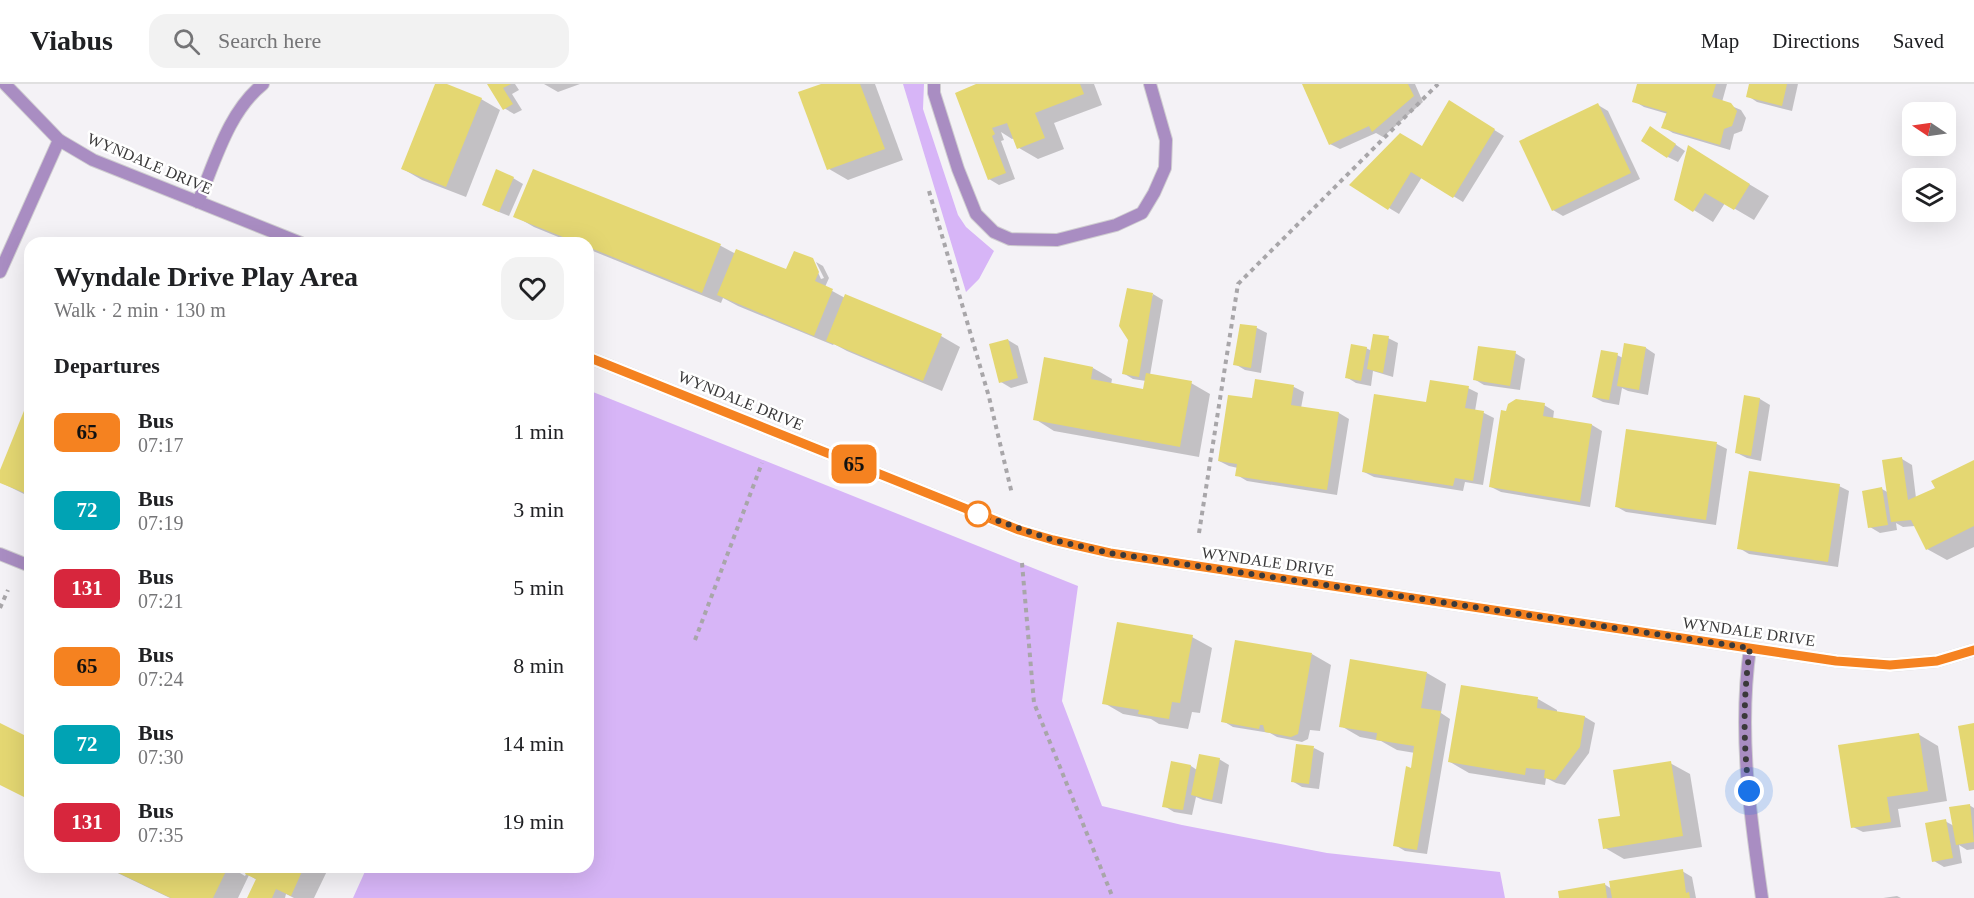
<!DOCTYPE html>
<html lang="en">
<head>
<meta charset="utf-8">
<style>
  :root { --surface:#fff; --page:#f2f2f2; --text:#202124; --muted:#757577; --line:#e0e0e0 }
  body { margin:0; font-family:Georgia,serif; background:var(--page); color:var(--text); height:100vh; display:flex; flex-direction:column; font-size:22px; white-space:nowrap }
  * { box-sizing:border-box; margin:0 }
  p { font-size:20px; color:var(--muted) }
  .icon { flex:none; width:33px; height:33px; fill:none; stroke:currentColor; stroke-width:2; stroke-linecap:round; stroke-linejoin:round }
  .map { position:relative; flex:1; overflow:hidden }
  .details { position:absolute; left:24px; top:153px; width:570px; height:636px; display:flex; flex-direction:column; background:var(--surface); border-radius:18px; box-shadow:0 6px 24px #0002 }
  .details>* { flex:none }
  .badge { padding:0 12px; border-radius:9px; font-size:21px; line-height:39px }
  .needle { width:39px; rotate:283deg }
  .buttons { position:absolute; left:1902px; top:18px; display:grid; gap:12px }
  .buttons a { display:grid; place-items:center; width:54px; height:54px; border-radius:12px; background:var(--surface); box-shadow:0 6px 24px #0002; font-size:30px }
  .you { position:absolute; width:30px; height:30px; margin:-15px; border:4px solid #fff; border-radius:50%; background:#1a73e8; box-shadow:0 0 0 9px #1a73e833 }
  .map>.badge { position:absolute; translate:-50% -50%; box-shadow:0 0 0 3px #fff }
  h2 { padding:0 30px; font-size:22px; line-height:54px }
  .round { display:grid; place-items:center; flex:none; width:63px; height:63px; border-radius:18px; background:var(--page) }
  .head { display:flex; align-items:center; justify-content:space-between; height:102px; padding:0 30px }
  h1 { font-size:28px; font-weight:800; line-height:45px }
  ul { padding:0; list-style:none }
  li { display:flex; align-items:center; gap:18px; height:78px; padding:0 30px }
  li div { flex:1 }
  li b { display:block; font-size:22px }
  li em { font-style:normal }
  li .badge { min-width:66px; font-weight:700; text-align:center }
  header { display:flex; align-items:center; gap:36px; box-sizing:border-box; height:84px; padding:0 30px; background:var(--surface); border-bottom:2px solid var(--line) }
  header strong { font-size:28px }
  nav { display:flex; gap:33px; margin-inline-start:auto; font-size:21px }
  .search { width:420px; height:54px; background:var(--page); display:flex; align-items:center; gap:15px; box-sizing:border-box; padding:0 21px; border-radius:18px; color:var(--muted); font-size:22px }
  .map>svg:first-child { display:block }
</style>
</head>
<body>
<header>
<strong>Viabus</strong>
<div class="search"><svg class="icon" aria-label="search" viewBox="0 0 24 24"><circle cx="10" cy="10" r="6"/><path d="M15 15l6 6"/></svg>Search here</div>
<nav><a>Map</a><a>Directions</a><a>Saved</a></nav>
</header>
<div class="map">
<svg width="1974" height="814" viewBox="0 0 1974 814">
  <rect width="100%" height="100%" fill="#f4f2f6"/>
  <!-- green -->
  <g fill="#d7b5f7">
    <path d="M903,0H924L923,25L958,131L966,143L994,167L979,195L966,208Z"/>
    <path d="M588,306L1078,502L1062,617L1102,722L1182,741L1327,769L1500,788L1505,814H353L367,783H588Z"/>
  </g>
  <!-- shadow -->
  <g fill="#0003">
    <path d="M437,0H443L481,15L500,26L466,113L422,96L403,85Z"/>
    <path d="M488,0H515L519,6L512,10L522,26L514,30L504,24Z"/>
    <path d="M544,0H580L558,8Z"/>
    <path d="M825,0H875L903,76L848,96L829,85Z"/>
    <path d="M977,0H1094L1102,21L1054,39L1064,65L1038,75L1019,64L1015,54L1012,55L1001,48L1004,56L1001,57L1015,95L999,101L989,95Z"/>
    <path d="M1303,0H1415L1423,18L1383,53L1376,49L1340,65L1330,60Z"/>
    <path d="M1639,0H1727L1722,18L1741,26L1746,34L1742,47L1734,50L1730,66L1673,49L1663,43L1668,30L1644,23L1634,17Z"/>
    <path d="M1750,0H1798L1792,27L1757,18L1748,12Z"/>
    <path d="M1598,21L1608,27L1640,95L1563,132L1553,126Z"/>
    <path d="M1459,24L1504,52L1463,118L1422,93L1399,130L1351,101L1422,64Z"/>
    <path d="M1660,50L1685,67L1678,78L1668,73Z"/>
    <path d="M1707,75L1769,112L1754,136L1725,119L1713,138L1676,115Z"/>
    <path d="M533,87L721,162L736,170L792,190L812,175L821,195L824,194L816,178L823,182L829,194L825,203L845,214L941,252L960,263L942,307L847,267L834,260L833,261L738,222L723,214L721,219L588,165V159H573L534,143L515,132Z"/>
    <path d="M513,94L523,100L509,132L494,126Z"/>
    <path d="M1153,210L1163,216L1150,291L1191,299L1210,310L1199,373L1054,347L1035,335L1093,284L1112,295L1111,301L1144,306L1146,297L1133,295L1123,289Z"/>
    <path d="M1241,242L1257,244L1267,249L1261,289L1245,286L1235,280Z"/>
    <path d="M1388,254L1398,259L1393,293L1373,287L1371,302L1356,299L1346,293L1366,264L1372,267Z"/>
    <path d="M1008,256L1018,262L1028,299L1011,304L1001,298Z"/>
    <path d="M1646,264L1655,270L1648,311L1628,307L1622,304L1619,321L1603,318L1593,313L1617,271L1623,274Z"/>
    <path d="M1515,269L1525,275L1520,306L1484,301L1474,295Z"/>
    <path d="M1294,303L1304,308L1301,324L1339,329L1349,335L1337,411L1247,397L1237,391L1238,384L1229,382L1219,377L1254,316Z"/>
    <path d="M1468,304L1478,309L1475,327L1484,329L1494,334L1483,401L1465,398L1463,407L1374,393L1364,388L1428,320Z"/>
    <path d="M1746,313L1760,315L1770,321L1761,377L1747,374L1737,369Z"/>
    <path d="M30,316V413L0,398V390Z"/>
    <path d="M1544,321L1554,327L1553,335L1592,341L1602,347L1590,423L1501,408L1491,403L1507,328Z"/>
    <path d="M1628,347L1717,360L1727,365L1716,441L1626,428L1617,423Z"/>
    <path d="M1902,375L1912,381L1916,414L1937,404L1974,378V463L1947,476L1927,465L1915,442L1903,443L1896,439L1897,446L1880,449L1870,443L1882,405L1889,409Z"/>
    <path d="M1839,402L1849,407L1838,483L1749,470L1739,464Z"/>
    <path d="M1192,553L1212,564L1200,629L1192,628L1188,645L1159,640L1151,635L1123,630L1104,619Z"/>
    <path d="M1312,570L1331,581L1320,647L1310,646L1308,655L1302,658L1277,653L1270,649L1233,643L1223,637Z"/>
    <path d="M1427,589L1446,600L1441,629L1450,635L1427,770L1405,767L1395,761L1415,669L1397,666L1381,657L1360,653L1341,642Z"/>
    <path d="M1538,615L1557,626V629L1585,633L1595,639L1589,669L1565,701L1556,699L1546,694L1545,701L1469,689L1450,678Z"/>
    <path d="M1918,650L1938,662L1947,717L1898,725L1901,743L1863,748L1853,743Z"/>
    <path d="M1314,664L1324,669L1319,705L1302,703L1292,697Z"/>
    <path d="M1219,675L1229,681L1222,720L1203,716L1196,713L1192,731L1174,728L1164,722L1172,679L1191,682L1197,686Z"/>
    <path d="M1670,679L1690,690L1702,763L1624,775L1605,764Z"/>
    <path d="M1969,721L1974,724V765L1967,766L1959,761L1962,779L1944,783L1934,777L1945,737L1954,742Z"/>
    <path d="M105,783H230L245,792L250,783H329L314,814H294L286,810L285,814H248L257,796L249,791L238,814H170Z"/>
    <path d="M1682,787L1692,793L1696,814H1561L1604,800L1612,805Z"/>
    <path d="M1897,812L1901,814H1883Z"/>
  </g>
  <!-- building -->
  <g fill="#e4d772">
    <path d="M435,0H447L482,14L446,103L401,85Z"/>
    <path d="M487,0H511L503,4L513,20L503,26Z"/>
    <path d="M821,0H860L885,65L827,86L798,8Z"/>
    <path d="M976,0H1080L1084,10L1035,29L1045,54L1017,65L1007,39L992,44L995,50L992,52L1006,89L988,96L955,9Z"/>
    <path d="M1302,0H1408L1414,12L1372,48L1369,42L1329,61Z"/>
    <path d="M1637,0H1716L1712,13L1731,19L1737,27L1732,42L1724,45L1720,61L1661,44L1667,28L1632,18Z"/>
    <path d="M1749,0H1787L1782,22L1746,13Z"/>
    <path d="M1449,16L1495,45L1453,114L1411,88L1388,126L1349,101L1400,49L1422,62Z"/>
    <path d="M1598,19L1631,89L1552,127L1519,57Z"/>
    <path d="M1650,42L1676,60L1667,74L1641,57Z"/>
    <path d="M1688,61L1750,100L1734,126L1705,109L1693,128L1674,116Z"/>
    <path d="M496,85L514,93L499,128L482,121Z"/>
    <path d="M533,85L721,160L702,209L588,163V159H578L513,133Z"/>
    <path d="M736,165L786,185L794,167L813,174L819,188L815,197L833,205L814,252L717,211Z"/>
    <path d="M1127,204L1153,209L1139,293L1122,290L1128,256L1119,242Z"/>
    <path d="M845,210L942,250L923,297L826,257Z"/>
    <path d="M1240,240L1257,242L1251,284L1233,281Z"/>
    <path d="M1373,250L1389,252L1383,289L1367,285Z"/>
    <path d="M1008,255L1018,294L999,299L989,260Z"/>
    <path d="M1624,259L1646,263L1639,306L1617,302Z"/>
    <path d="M1351,260L1367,263L1361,297L1345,294Z"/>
    <path d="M1478,262L1516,267L1510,302L1473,296Z"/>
    <path d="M1601,266L1618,269L1609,316L1592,313Z"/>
    <path d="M1044,273L1093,283L1091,295L1143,305L1146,289L1192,297L1180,363L1033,336Z"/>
    <path d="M1255,295L1294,301L1291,321L1339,328L1327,406L1235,392L1237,380L1218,377L1228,311L1252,314Z"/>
    <path d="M1430,296L1469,302L1465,324L1484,327L1473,397L1455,394L1453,402L1362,388L1374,310L1426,318Z"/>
    <path d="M1744,311L1760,314L1751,372L1735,369Z"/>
    <path d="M30,312V411L0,399V386Z"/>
    <path d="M1516,315L1545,319L1543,332L1592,340L1580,418L1489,403L1501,326L1506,327L1508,320Z"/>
    <path d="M1626,345L1717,358L1706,436L1615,423Z"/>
    <path d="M1902,373L1908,416L1935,404L1931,397L1974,376V442L1926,466L1911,436L1891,438L1882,376Z"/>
    <path d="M1749,387L1840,400L1828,478L1737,465Z"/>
    <path d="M1882,403L1888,441L1868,444L1862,407Z"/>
    <path d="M1117,538L1193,551L1180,619L1172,618L1169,635L1138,630L1139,626L1102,620Z"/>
    <path d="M1235,556L1312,569L1298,650L1291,653L1265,648L1263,641H1260L1259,645L1221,638Z"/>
    <path d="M1350,575L1427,588L1421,624L1441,627L1417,766L1393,762L1406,682L1411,684L1414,662L1376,656L1377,649L1339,643Z"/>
    <path d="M1461,601L1538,613L1537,624L1585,632L1580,663L1555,696L1544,694L1545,686L1526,684L1525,691L1448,678Z"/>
    <path d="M0,639L30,654V716L0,701Z"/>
    <path d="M1974,639V706L1969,707L1958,642Z"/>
    <path d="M1919,649L1928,707L1887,713L1891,738L1851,744L1838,661Z"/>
    <path d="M1296,660L1314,662L1309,700L1291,698Z"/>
    <path d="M1199,670L1220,674L1212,716L1191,711Z"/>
    <path d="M1171,677L1191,681L1183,726L1162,723Z"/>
    <path d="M1671,677L1683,752L1603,765L1598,735L1620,732L1613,686Z"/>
    <path d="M1970,720L1974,758L1956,761L1949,723Z"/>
    <path d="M1946,735L1953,774L1932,778L1925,739Z"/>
    <path d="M106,783H228L213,814H171Z"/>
    <path d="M248,783H304L291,812L276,805L272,814H247L256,795L245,790Z"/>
    <path d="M1683,785L1686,809L1689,808L1690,814H1612L1609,797Z"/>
    <path d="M1605,799L1607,814H1559L1558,807Z"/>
  </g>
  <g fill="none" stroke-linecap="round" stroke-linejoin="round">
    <!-- service casing -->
    <g stroke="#cfcdd0" stroke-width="14">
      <path id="service" d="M934,0V9L958,85L976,130L994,148L1010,155L1057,156L1116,141L1142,129L1154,109L1165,84L1166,56L1150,0"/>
    </g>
    <!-- minor casing -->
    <g stroke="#cfcdd0" stroke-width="14">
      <g id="minor">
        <path d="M5,0L59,56L93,76L301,159"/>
        <path d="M198,118C215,78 228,28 263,0"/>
        <path d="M0,188L59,56"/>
        <path d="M588,273L1019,446L1053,456L1110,469L1836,577L1891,581L1937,577L1974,566"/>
        <path d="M0,470L30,482"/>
        <path d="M1750,564C1738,649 1750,730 1762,814"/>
      </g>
    </g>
    <!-- path -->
    <g stroke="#a8a6a9" stroke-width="4" stroke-dasharray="4.5 4.5" stroke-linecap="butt">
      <path d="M929,107L989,313L1012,410"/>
      <path d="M1199,449L1238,200L1438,0"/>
      <path d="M1022,479L1034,619L1113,814"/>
      <path d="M0,524L8,506"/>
      <path d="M695,556L762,379"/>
      <path d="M235,783L236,784"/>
    </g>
    <!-- service -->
    <use href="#service" stroke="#a98dc2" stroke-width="12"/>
    <!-- minor -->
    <use href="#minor" stroke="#a98dc2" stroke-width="12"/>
  </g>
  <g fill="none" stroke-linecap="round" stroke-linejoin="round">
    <!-- line casing -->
    <g stroke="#fff" stroke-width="14">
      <path id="line" d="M588,273L1019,446L1053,456L1110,469L1836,577L1890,581L1937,577L1974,566"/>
    </g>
    <!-- line -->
    <use href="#line" stroke="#f58220" stroke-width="9"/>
    <!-- walk -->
    <path stroke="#3a393a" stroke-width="6" stroke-dasharray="0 10.8" d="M978,430L1053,456L1110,469L1750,564C1743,612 1743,659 1749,707"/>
  </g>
  <!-- markers -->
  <circle fill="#fff" stroke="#f58220" stroke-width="3" cx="978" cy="430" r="12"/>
  <g text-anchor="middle" stroke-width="5" stroke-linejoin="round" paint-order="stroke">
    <!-- street labels -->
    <g font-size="16" fill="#3a393a" stroke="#fff">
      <text transform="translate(150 79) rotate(23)" y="6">WYNDALE DRIVE</text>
      <text transform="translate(741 316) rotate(22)" y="6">WYNDALE DRIVE</text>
      <text transform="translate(1268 477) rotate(8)" y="6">WYNDALE DRIVE</text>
      <text transform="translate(1749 547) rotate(8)" y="6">WYNDALE DRIVE</text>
    </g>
  </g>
</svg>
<div class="buttons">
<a><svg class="needle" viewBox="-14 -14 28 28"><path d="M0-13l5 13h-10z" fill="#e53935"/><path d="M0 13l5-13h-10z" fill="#757577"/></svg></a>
<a><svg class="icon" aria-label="layers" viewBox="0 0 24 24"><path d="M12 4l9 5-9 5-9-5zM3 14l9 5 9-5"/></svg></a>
</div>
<div class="you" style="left:1749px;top:707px"></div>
<b class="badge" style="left:854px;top:380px;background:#f58220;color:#111">65</b>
<section class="details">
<div class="head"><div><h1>Wyndale Drive Play Area</h1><p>Walk · 2 min · 130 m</p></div><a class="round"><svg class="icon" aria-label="heart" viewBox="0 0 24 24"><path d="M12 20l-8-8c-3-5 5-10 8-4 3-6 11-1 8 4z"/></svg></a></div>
<h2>Departures</h2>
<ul>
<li><span class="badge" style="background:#f58220;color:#111">65</span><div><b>Bus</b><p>07:17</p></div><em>1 min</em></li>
<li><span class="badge" style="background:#00a3b4;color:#fff">72</span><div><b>Bus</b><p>07:19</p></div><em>3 min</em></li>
<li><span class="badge" style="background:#d7263d;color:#fff">131</span><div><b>Bus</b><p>07:21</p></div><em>5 min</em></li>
<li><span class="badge" style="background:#f58220;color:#111">65</span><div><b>Bus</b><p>07:24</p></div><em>8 min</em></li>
<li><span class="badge" style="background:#00a3b4;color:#fff">72</span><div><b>Bus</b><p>07:30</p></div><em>14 min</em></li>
<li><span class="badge" style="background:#d7263d;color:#fff">131</span><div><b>Bus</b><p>07:35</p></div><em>19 min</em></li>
</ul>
</section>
</div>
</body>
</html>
